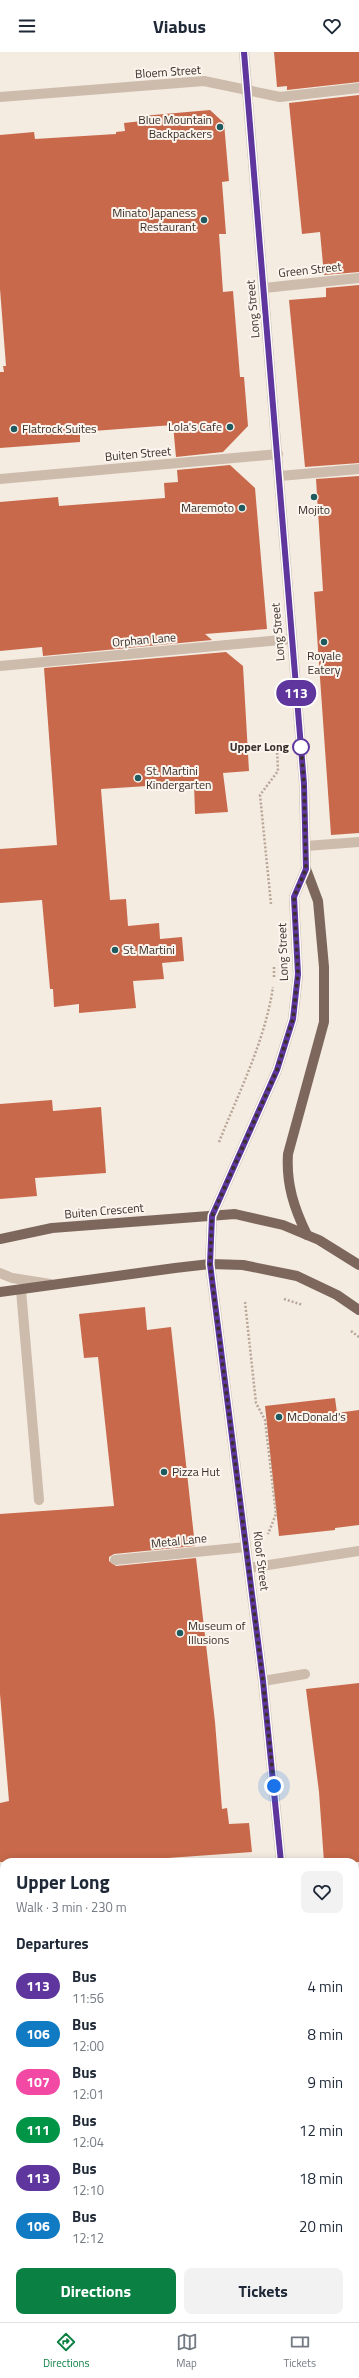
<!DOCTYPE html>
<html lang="en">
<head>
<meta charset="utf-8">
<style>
  :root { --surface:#fff; --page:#f2f2f3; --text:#1f2937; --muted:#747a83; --line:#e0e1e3; --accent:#0b8043 }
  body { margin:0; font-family:"Titillium Web",sans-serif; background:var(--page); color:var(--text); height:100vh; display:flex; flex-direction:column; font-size:15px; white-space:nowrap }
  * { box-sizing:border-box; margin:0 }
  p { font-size:13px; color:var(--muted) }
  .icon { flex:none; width:22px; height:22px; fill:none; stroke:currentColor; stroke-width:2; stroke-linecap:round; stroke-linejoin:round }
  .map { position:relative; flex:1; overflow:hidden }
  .drawer { position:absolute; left:0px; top:1806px; width:359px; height:464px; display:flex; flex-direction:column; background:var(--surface); border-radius:12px 12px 0 0; box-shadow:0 2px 10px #0003 }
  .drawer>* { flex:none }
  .badge { padding:0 8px; border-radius:13px; font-size:14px; line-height:26px }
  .you { position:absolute; width:20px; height:20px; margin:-10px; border:3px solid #fff; border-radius:50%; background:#1a73e8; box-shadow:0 0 0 6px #1a73e833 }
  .map>.badge { position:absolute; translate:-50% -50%; box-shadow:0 0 0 2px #fff }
  h2 { padding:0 16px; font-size:15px; line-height:36px }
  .round { display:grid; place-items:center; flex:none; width:42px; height:42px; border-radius:8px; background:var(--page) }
  .headline { display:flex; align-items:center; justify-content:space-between; height:68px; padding:0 16px }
  h1 { font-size:19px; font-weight:700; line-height:30px }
  .button { display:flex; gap:8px; margin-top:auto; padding:8px 16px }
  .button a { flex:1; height:46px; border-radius:8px; background:var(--accent); color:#fff; font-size:16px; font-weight:700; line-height:46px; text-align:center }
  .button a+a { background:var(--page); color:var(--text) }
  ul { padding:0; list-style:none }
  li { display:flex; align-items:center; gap:12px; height:48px; padding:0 16px }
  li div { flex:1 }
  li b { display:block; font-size:15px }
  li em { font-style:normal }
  li .badge { min-width:44px; font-weight:700; text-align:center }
  header { display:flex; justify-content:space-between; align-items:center; height:52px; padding:0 16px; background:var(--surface); font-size:18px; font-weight:700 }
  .menu { display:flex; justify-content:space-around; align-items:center; height:56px; border-top:1px solid var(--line); background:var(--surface); font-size:11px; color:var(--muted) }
  .menu a { display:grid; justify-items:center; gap:2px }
  .menu .current { color:var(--accent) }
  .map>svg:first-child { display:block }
</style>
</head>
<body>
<header><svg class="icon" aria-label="menu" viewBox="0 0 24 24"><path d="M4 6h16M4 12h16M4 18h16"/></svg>Viabus<svg class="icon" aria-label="heart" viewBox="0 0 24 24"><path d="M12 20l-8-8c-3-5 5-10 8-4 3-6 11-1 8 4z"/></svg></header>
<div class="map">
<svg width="359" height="2270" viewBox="0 0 359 2270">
  <rect width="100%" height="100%" fill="#f4ebe1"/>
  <!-- building -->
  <g fill="#c8694b">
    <path d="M274,0H359V30L287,38V34L277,35Z"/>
    <path d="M359,43V220L324,223L320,180L302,182L289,51Z"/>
    <path d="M210,58L224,71L229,129L222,130L226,182H219L223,240L233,239L240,325H244L248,374L223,400L176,405L173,373L80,380V390L0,396V320H4L3,314H6L0,237V83L34,80L35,87L116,82V80L125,79L124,71L142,69V64Z"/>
    <path d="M359,233V411L305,415L289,248L326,245V236Z"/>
    <path d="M230,413L255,436L267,577L205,582L212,588L43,604L42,595L0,599V450L58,445L59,454L165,446L164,431L178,430L177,418Z"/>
    <path d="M359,424V781L331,783L314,540L323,539L316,427Z"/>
    <path d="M226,600L243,614L249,719L223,721L228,760L195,762L194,731L101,737L110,848L126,847L128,874L159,871L160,887L182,885L184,909L162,911L164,927L133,929L136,956L79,961V952L54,955L53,937H50L42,848L0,851V797L57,793L44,616Z"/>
    <path d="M52,1048L53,1059L101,1055L106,1121L35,1126L37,1144L0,1147V1052Z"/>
    <path d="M145,1255L147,1278L171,1275L195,1494L114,1502L109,1505V1509L116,1514L196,1506L215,1670L222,1757L227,1756L229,1772L249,1771L252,1800L168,1806V1810H0V1751L9,1749L0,1642V1462L114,1454L98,1305L84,1306L79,1262Z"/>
    <path d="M335,1346L337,1361L359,1358V1473L335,1476V1478L279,1484L265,1354Z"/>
    <path d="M359,1631V1810H324L319,1740L306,1637Z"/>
  </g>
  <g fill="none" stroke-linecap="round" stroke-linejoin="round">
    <!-- path -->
    <g stroke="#b9a596" stroke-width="2.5" stroke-dasharray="2 2" stroke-linecap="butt">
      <path d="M271,852L260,743L278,719L277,697"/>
      <path d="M274,915V926"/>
      <path d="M219,1090C239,1040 265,989 273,935"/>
      <path d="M284,1247L303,1253"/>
      <path d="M245,1250L256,1351L265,1368L276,1462L268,1482"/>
      <path d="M351,1279L359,1285"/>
      <path d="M190,2266V2270"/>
    </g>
    <!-- minor -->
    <g stroke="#cdbbac" stroke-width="10">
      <path d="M244,0L304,732L306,817L294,845L298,923L293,967L277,1018L212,1164L210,1212L263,1629L281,1810"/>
      <path d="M0,45L204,29L280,45L359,36"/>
      <path d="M264,236L359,226"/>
      <path d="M280,424L359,417"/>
      <path d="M0,427L278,402"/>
      <path d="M0,614L291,587"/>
      <path d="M306,794L359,790"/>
      <path d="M0,1221L12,1226L50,1232"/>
      <path d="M21,1238L39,1448"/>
      <path d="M115,1508L246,1495"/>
      <path d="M249,1516L359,1499"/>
      <path d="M263,1629L305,1622"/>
      <path d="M355,1862L359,1861"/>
      <path d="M355,1981H359"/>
      <path d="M0,2150H4"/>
      <path d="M355,2185L359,2184"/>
      <path d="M328,2266V2270"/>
    </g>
    <!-- major -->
    <g stroke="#7d675c" stroke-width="10">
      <path d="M306,817L318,849L324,915V970L288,1102C286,1132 294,1156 307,1183"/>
      <path d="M0,1187L52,1176L235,1162L283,1173L319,1188L359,1213"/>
      <path d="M0,1240L175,1216L210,1212L243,1213L297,1224L337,1243L359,1258"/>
    </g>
  </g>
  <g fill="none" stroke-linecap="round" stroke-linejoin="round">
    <!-- line casing -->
    <g stroke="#fff" stroke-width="9">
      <path id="line" d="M244,0L304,732L306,817L294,845L298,922L293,967L277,1018L212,1164L210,1212L263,1629L281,1810"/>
    </g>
    <!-- line -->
    <use href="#line" stroke="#5e369d" stroke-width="6"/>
    <!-- walk -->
    <path stroke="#3b302b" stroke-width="4" stroke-dasharray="0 7.2" d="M274,1734L263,1629L210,1212L212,1164L277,1018L293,967L298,922L294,845L306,817L304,732L301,695"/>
  </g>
  <!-- markers -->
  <g fill="#1f5a5e" stroke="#fbf5ee" stroke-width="1.5">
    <circle cx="220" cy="75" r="4"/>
    <circle cx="204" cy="168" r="4"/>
    <circle cx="230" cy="375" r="4"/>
    <circle cx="14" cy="377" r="4"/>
    <circle cx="314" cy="445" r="4"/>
    <circle cx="242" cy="456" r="4"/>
    <circle cx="324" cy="590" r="4"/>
    <circle cx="138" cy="726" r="4"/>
    <circle cx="115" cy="898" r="4"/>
    <circle cx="279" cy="1365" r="4"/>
    <circle cx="164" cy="1420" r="4"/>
    <circle cx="180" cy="1581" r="4"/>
  </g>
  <circle fill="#fff" stroke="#5e369d" stroke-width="2" cx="301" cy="695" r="8"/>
  <g text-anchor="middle" stroke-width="4" stroke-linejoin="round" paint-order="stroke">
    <!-- street labels -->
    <g font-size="12" fill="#3b302b" stroke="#fbf5ee">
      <text transform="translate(168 20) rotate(-4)" y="4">Bloem Street</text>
      <text transform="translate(310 218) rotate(-6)" y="4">Green Street</text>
      <text transform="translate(253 257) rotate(-95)" y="4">Long Street</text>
      <text transform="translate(138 402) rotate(-5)" y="4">Buiten Street</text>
      <text transform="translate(278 580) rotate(-95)" y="4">Long Street</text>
      <text transform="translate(144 588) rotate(-5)" y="4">Orphan Lane</text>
      <text transform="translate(283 900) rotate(-92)" y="4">Long Street</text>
      <text transform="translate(104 1159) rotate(-5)" y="4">Buiten Crescent</text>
      <text transform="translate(179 1489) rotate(-6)" y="4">Metal Lane</text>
      <text transform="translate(261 1509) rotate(83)" y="4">Kloof Street</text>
    </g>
    <!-- poi labels -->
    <g font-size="12" fill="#3b302b" stroke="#fbf5ee" text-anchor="start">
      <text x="212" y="72" text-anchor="end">Blue Mountain<tspan x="212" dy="14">Backpackers</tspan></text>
      <text x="196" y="165" text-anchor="end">Minato Japaness<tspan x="196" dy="14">Restaurant</tspan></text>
      <text x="222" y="379" text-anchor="end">Lola's Cafe</text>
      <text x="22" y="381">Flatrock Suites</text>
      <text x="234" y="460" text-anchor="end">Maremoto</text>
      <text x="314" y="462" text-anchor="middle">Mojito</text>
      <text x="324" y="608" text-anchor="middle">Royale<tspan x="324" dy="14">Eatery</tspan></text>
      <text x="146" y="723">St. Martini<tspan x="146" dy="14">Kindergarten</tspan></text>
      <text x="123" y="902">St. Martini</text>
      <text x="287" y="1369">McDonald's</text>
      <text x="172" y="1424">Pizza Hut</text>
      <text x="188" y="1578">Museum of<tspan x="188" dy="14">Illusions</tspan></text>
    </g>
    <!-- stop labels -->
    <g font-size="12" font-weight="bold" fill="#3b302b" stroke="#fbf5ee" text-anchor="end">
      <text x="289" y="699">Upper Long</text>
    </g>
  </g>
</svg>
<div class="you" style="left:274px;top:1734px"></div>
<b class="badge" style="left:296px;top:641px;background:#5e369d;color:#fff">113</b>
<section class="drawer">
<div class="headline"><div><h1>Upper Long</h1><p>Walk · 3 min · 230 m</p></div><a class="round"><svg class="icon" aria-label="heart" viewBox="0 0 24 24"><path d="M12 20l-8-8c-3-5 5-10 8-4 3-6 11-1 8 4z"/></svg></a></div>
<h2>Departures</h2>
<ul>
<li><span class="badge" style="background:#5e369d;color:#fff">113</span><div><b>Bus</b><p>11:56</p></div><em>4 min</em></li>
<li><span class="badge" style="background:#107ac3;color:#fff">106</span><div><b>Bus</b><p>12:00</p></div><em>8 min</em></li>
<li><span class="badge" style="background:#f24aa4;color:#fff">107</span><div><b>Bus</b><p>12:01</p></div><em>9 min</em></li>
<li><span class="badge" style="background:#009447;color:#fff">111</span><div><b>Bus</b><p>12:04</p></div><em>12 min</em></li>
<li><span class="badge" style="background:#5e369d;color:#fff">113</span><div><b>Bus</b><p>12:10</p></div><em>18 min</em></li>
<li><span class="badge" style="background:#107ac3;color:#fff">106</span><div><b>Bus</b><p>12:12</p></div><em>20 min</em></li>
</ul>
<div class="button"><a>Directions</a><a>Tickets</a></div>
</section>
</div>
<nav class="menu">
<a class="current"><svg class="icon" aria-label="directions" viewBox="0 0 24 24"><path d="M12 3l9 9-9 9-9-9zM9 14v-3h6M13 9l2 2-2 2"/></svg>Directions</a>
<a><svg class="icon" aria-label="map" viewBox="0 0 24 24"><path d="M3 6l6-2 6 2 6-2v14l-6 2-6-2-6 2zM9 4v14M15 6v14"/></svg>Map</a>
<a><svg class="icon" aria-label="tickets" viewBox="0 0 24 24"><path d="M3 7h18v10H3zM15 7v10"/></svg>Tickets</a>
</nav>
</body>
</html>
